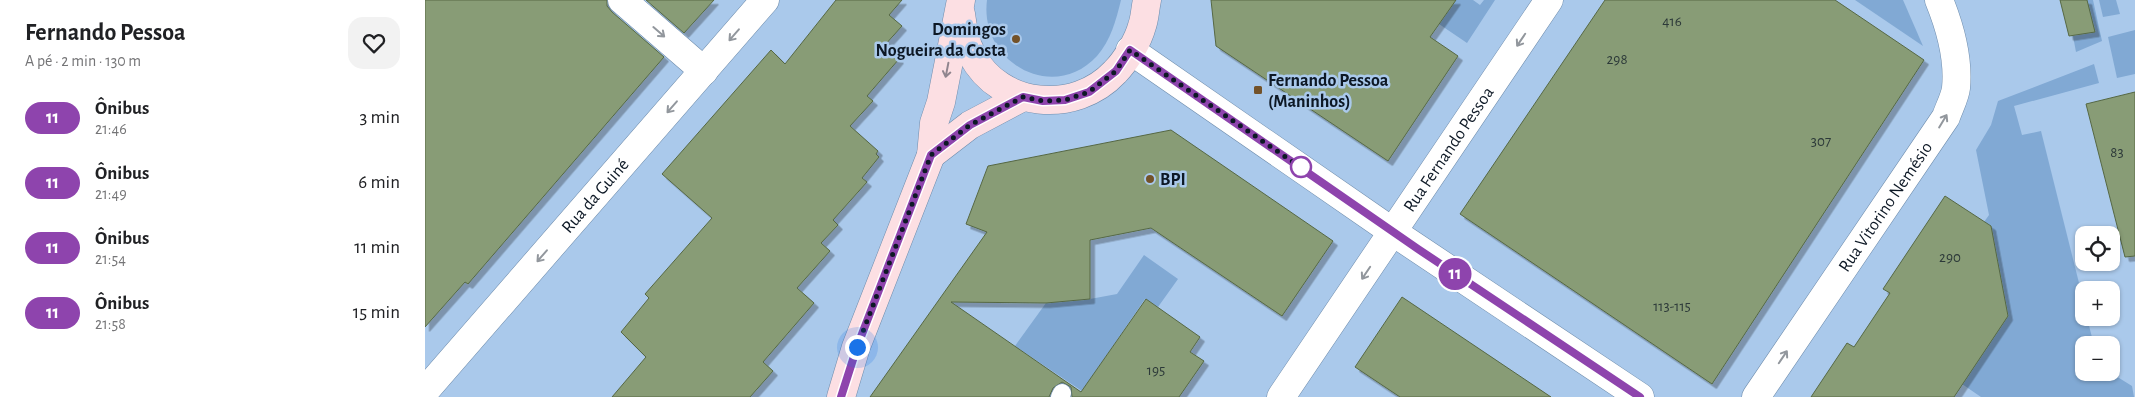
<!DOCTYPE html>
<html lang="pt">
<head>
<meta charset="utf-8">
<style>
  :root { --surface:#fff; --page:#f2f2f2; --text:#202124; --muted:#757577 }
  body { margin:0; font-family:"Alegreya Sans",sans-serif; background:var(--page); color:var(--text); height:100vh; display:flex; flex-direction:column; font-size:19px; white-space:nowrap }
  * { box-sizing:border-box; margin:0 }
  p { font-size:16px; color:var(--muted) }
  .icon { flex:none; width:28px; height:28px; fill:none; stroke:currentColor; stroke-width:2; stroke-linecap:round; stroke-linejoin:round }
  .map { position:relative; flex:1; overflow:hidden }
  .details { display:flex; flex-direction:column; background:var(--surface); width:425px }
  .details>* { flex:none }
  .badge { padding:0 10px; border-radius:16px; font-size:18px; line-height:32px }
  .tools { position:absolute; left:1650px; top:226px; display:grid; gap:10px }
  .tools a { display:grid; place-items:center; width:45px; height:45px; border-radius:10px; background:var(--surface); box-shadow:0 1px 4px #0004; font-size:25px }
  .you { position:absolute; width:25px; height:25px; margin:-12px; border:4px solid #fff; border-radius:50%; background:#1a73e8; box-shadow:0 0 0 8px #1a73e833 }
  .map>.badge { position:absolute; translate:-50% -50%; box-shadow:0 0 0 2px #fff }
  .round { display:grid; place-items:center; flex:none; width:52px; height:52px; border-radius:15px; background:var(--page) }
  .overview { display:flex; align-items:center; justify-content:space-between; height:85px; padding:0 25px }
  h1 { font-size:24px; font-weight:700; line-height:38px }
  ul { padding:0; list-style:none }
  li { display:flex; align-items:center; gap:15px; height:65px; padding:0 25px }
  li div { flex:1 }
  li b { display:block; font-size:19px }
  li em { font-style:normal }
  li .badge { min-width:55px; font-weight:700; text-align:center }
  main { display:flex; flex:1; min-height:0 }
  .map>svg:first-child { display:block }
</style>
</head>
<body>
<main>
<section class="details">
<div class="overview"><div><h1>Fernando Pessoa</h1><p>A pé · 2 min · 130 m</p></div><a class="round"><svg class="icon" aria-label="heart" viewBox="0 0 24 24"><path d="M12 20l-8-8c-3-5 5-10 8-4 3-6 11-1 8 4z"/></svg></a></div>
<ul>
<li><span class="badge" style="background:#8e44ad;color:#fff">11</span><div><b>Ônibus</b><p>21:46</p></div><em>3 min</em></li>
<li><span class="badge" style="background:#8e44ad;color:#fff">11</span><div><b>Ônibus</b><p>21:49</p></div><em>6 min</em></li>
<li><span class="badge" style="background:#8e44ad;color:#fff">11</span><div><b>Ônibus</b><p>21:54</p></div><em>11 min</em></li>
<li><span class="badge" style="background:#8e44ad;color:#fff">11</span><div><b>Ônibus</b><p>21:58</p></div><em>15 min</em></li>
</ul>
</section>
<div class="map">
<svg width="1710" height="397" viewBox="0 0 1710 397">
  <defs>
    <filter id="shadow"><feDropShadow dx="4.5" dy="4.5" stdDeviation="0" flood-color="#0004"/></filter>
  </defs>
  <rect width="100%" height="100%" fill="#aac9eb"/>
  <!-- green -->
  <g fill="#81a9d4">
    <path d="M562,0H696C691,20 686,40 672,56C628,104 554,62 562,0Z"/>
    <path d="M1031,0H1048L1055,5L1059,0H1070L1042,43L1014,24Z"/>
    <path d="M1430,0H1478L1498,46Z"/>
    <path d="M1662,0H1668L1677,41L1651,52L1648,36L1669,31Z"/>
    <path d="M1674,0H1691L1695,14L1678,17Z"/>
    <path d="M1710,30V74L1692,78L1683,37Z"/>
    <path d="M1669,64L1674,83L1589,106L1597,135L1616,131L1659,303V318H1662L1669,345H1659V372L1686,373L1707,386L1709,397H1556L1537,384L1583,316L1566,226L1559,222L1564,215L1551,150L1566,125L1573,101Z"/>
    <path d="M719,255L753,279L733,307L720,299L657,391L590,346L621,303L665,299L692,294Z"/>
  </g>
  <!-- building -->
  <g fill="#889c76" stroke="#566844" filter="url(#shadow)">
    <path d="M0,0H182V6L187,12L239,57L43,284L40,282L0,327Z"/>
    <path d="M221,0H289L259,33Z"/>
    <path d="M411,0H477L464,15L477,26L459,46L474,59L442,96L448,101L425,126L453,151L451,154L454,157L437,178L442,182L408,220L413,225L396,243L405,251L372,288L389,303L338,362L348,371L325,397H187L221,357L196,332L224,298L220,294L287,218L237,174L346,50L360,64Z"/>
    <path d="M786,0H1031L1005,37L1033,56L963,161L791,46Z"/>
    <path d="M1180,0H1410L1499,60L1287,384L1035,214Z"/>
    <path d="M1635,0H1662L1670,32L1644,36Z"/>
    <path d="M1710,92V256L1700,257L1661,104Z"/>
    <path d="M746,130L908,241L857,316L726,228L665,240V299L621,303L526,302L656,392L721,299L775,337L765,352L779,361L754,397H647L646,387L637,382L628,388L624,397H445L562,232L541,224L563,166Z"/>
    <path d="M1520,196L1566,226L1583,316L1529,397H1386L1422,343L1429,347L1465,293L1458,289Z"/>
    <path d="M977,297L1126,397H975L930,367Z"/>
  </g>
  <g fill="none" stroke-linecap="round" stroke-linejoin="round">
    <!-- lane casing -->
    <g stroke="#6e8cac" stroke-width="19">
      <path id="lane" d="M635,397L637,393"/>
    </g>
    <!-- street casing -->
    <g stroke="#6e8cac" stroke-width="29">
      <g id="street">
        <path d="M197,0L279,71"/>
        <path d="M705,50L968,232L1215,397"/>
        <path id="s1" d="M0,391L340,0"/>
        <path id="s2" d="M856,397L1124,0"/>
        <path id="s3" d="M1331,397L1521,117C1524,108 1530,97 1531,88C1534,57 1525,27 1514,0"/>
      </g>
    </g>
    <!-- secondary casing -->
    <g stroke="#6e8cac" stroke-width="29">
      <g id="secondary">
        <path d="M536,14C538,28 540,42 547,55C575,108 650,115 690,72C701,61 713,41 717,26C720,18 720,9 722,0"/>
        <path d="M506,155L545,125L598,97"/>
        <path d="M416,397L431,347L506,155L509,123L516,102L536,0"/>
      </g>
    </g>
    <!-- lane -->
    <use href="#lane" stroke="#fff" stroke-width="18"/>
    <!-- street -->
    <use href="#street" stroke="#fff" stroke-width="28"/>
    <!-- secondary -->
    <use href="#secondary" stroke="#fcdfe3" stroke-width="28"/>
  </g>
  <!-- one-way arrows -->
  <defs><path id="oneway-shaft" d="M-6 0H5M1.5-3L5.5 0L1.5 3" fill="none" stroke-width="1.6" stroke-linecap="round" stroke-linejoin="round" transform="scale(1.25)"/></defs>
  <g stroke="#92979d">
    <use href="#oneway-shaft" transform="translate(234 32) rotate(41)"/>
    <use href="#oneway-shaft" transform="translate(309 35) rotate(131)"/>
    <use href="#oneway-shaft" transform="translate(1096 40) rotate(124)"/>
    <use href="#oneway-shaft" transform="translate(247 107) rotate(131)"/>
    <use href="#oneway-shaft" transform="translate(1518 121) rotate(-59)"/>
    <use href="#oneway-shaft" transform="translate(117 256) rotate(131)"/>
    <use href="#oneway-shaft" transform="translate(941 273) rotate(124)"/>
    <use href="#oneway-shaft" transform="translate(1358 357) rotate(-56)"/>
  </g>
  <use stroke="#90858e" href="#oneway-shaft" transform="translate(522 70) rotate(101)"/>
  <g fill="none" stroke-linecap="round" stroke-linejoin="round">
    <!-- line casing -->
    <g stroke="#fff" stroke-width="11">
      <path id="line" d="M416,397L432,347L506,155L545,125L598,97L618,101L640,100L664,92L691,71L705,50L993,249L1215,397"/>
    </g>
    <!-- line -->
    <use href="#line" stroke="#8e44ad" stroke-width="8"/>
    <!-- walk -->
    <path stroke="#0d1825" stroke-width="5" stroke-dasharray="0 9" d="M432,347L506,155L545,125L598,97L618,101L640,100L664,92L691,71L705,50L881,171L876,167"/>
  </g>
  <!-- markers -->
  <g fill="#735229" stroke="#aac9eb" stroke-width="2">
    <circle cx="591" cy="39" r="5"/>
    <rect x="828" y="85" width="10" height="10" rx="2.5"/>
    <circle cx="725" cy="179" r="5"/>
  </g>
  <circle fill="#fff" stroke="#8e44ad" stroke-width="2.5" cx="876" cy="167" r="10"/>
  <g text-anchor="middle" stroke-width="5" stroke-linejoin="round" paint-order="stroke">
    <!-- number labels -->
    <g font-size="15" fill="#2c3939">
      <text x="1247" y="26">416</text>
      <text x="1192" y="64">298</text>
      <text x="1396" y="146">307</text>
      <text x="1692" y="157">83</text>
      <text x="1525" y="262">290</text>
      <text x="1247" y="311">113-115</text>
      <text x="731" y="375">195</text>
    </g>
    <!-- poi labels -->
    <g font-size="18" font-weight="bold" fill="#0d1825" stroke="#aac9eb" text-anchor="start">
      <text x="581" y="35" text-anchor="end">Domingos<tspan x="581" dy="21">Nogueira da Costa</tspan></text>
      <text x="843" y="86">Fernando Pessoa<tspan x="843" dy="21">(Maninhos)</tspan></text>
      <text x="735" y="185">BPI</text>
    </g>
    <!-- street labels -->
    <g font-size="18" fill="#0d1825" stroke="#aac9eb">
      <text dy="6" stroke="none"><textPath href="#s2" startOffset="299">Rua Fernando Pessoa</textPath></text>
      <text dy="6" stroke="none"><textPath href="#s1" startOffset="259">Rua da Guiné</textPath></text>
      <text dy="6" stroke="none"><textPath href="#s3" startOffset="230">Rua Vitorino Nemésio</textPath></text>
    </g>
  </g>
</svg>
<div class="tools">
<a><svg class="icon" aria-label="locate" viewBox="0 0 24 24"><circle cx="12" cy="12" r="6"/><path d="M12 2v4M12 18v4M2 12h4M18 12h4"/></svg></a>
<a>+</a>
<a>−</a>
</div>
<div class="you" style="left:432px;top:347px"></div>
<b class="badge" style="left:1030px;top:274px;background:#8e44ad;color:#fff">11</b>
</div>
</main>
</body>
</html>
